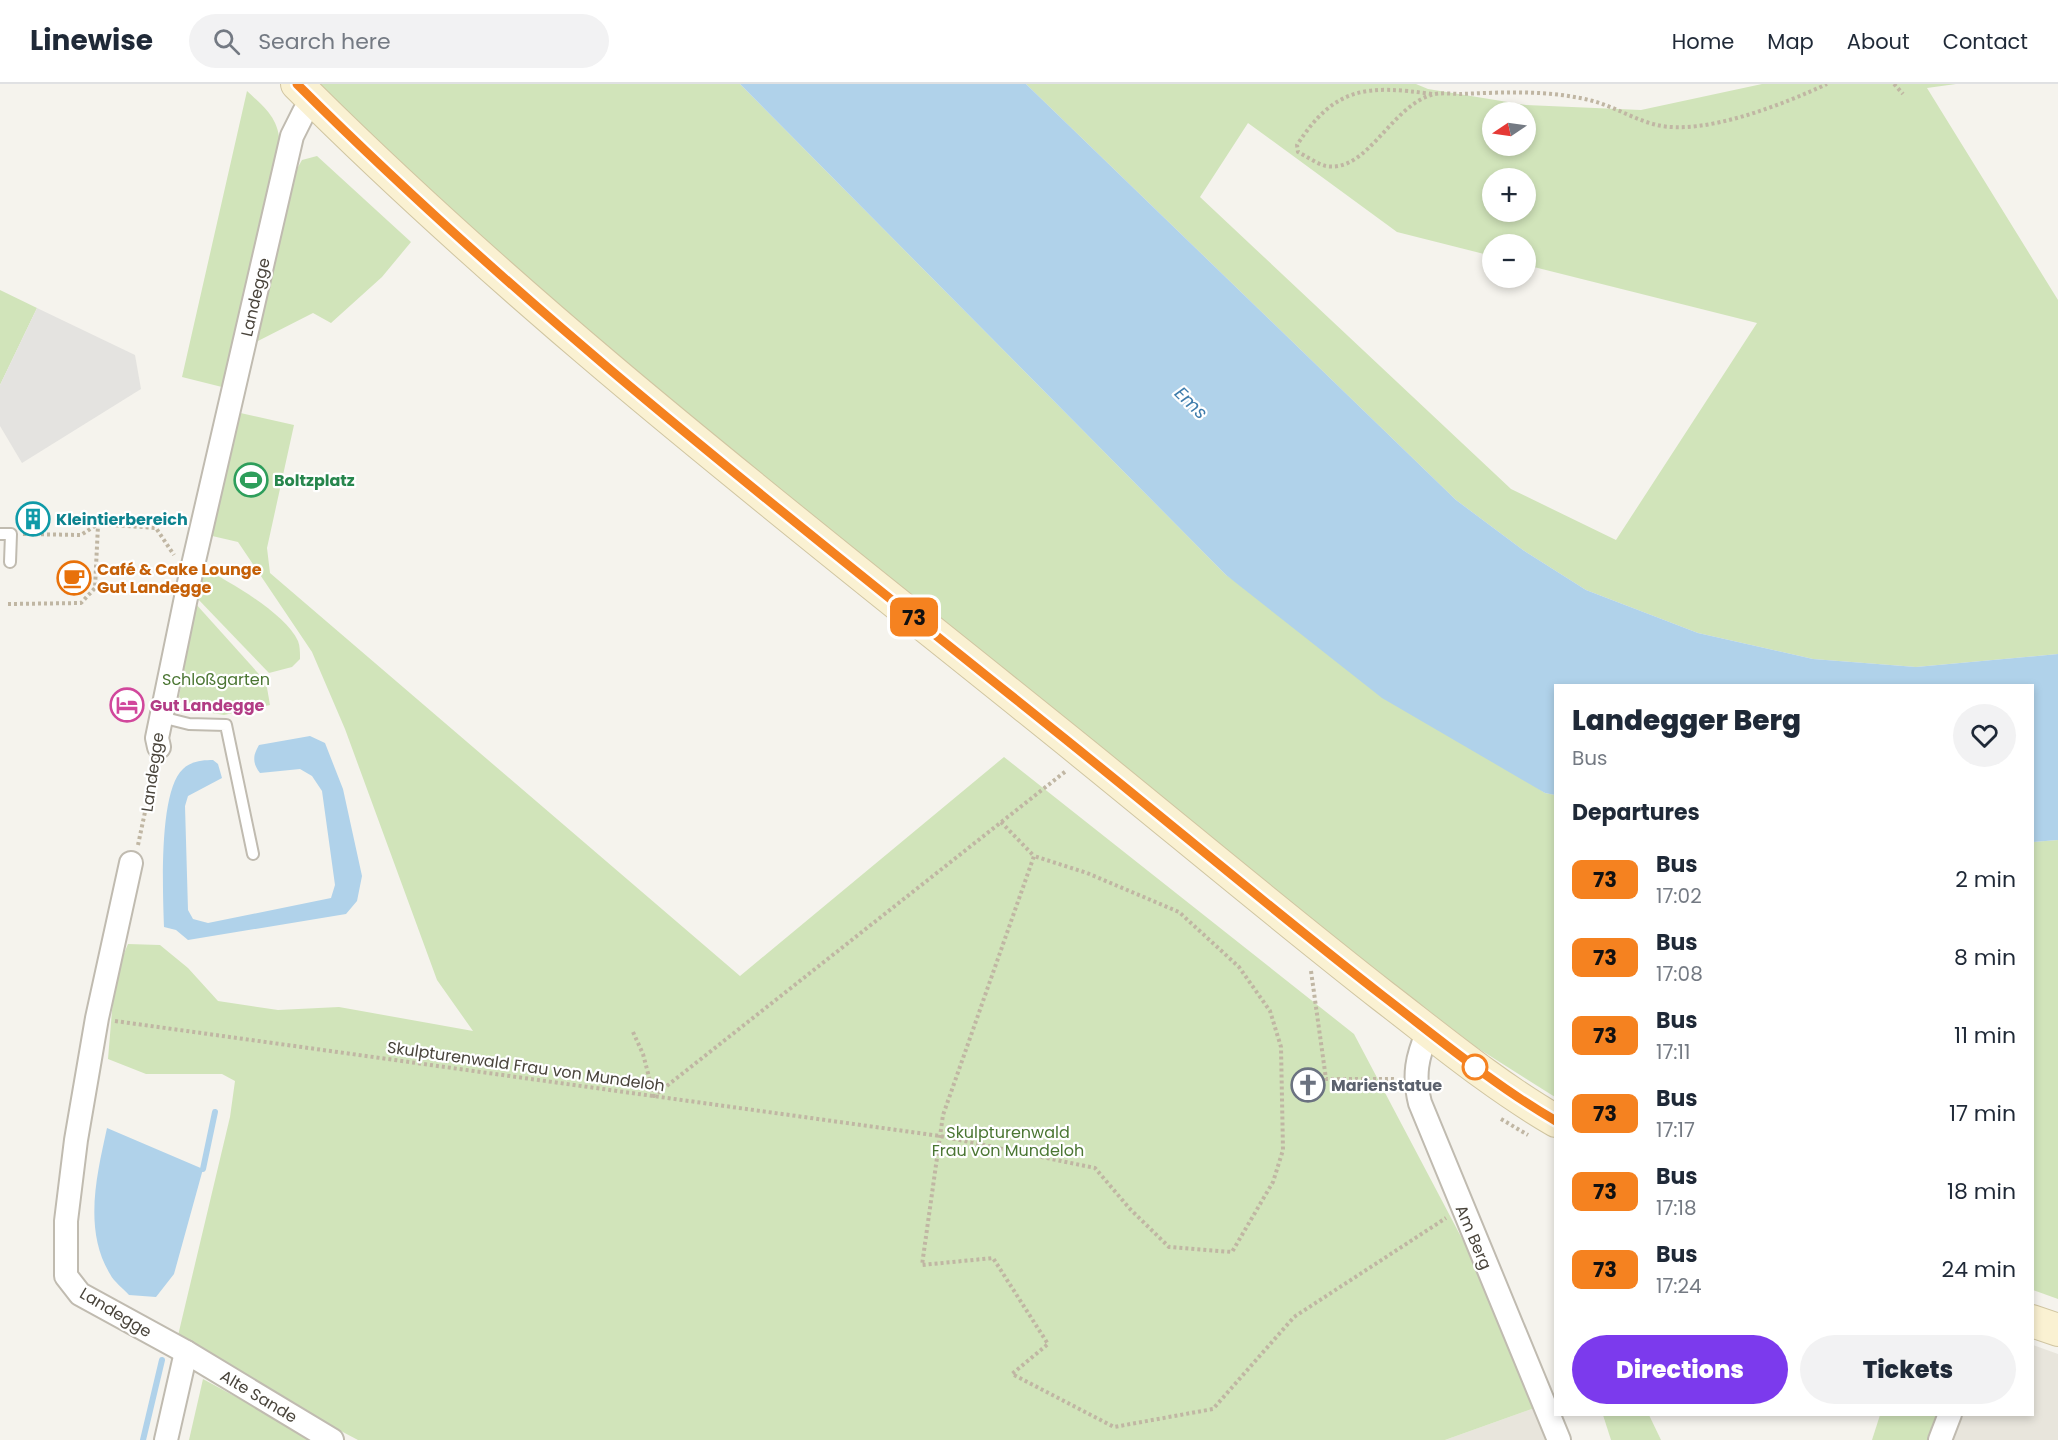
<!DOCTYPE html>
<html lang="en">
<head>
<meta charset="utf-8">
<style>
  :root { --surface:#fff; --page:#f2f2f3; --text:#1f2937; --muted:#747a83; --line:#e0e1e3; --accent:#7c3aed }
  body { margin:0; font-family:Poppins,sans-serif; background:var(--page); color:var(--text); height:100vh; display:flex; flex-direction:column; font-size:22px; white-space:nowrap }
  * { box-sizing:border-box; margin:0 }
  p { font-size:20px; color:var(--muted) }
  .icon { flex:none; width:33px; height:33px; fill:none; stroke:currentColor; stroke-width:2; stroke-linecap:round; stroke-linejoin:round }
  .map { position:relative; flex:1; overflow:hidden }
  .drawer { position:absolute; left:1554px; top:600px; width:480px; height:732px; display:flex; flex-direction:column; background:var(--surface); border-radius:0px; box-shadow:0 3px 9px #0003 }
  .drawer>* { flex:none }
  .badge { padding:0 12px; border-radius:9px; font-size:21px; line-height:39px }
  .needle { width:39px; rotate:257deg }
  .tools { position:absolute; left:1482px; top:18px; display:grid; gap:12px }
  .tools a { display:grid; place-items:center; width:54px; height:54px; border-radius:50%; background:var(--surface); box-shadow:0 3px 9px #0003; font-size:30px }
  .map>.badge { position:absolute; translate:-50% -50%; box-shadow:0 0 0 3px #fff }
  h2 { padding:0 18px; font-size:22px; line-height:54px }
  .round { display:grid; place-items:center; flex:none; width:63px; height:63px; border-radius:32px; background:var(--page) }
  .overview { display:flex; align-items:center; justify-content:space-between; height:102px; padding:0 18px }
  h1 { font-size:28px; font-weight:800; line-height:45px }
  .cta { display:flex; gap:12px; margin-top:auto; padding:12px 18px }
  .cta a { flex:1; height:69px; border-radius:36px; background:var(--accent); color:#fff; font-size:24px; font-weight:800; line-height:69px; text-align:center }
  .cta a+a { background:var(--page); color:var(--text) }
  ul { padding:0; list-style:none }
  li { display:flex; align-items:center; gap:18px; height:78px; padding:0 18px }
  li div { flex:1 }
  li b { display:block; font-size:22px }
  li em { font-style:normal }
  li .badge { min-width:66px; font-weight:700; text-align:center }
  header { display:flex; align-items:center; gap:36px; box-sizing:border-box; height:84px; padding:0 30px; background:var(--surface); border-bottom:2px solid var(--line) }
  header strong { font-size:28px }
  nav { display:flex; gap:33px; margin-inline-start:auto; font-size:21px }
  .search { width:420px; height:54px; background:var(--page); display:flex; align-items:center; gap:15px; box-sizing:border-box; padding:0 21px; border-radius:33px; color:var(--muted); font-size:22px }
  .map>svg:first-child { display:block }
</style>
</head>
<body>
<header>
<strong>Linewise</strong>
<div class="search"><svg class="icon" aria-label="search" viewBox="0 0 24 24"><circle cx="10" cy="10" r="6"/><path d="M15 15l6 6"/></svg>Search here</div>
<nav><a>Home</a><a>Map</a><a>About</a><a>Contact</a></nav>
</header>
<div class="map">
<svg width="2058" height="1356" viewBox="0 0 2058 1356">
  <rect width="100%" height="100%" fill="#f5f3ed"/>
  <!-- residential -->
  <g fill="#e8e5dc">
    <path d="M2033,1261L2058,1270V1356H1946L1957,1331L2032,1330Z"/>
    <path d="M1540,1322L1554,1356H1445Z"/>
  </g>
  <!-- green -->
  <g fill="#d1e4ba" fill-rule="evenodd">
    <path d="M314,0H740L1226,491L1545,709L1555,711V1013L1476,963L1248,787L585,248Z"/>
    <path d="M1026,0H1416L1428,5L1526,21L1641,26L1762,0H1956L1927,4L2058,216V570L1916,583L1813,575L1698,549L1586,506L1523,466L1456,416ZM1492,28H1526V62H1492ZM1248,39L1397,148L1492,172V160H1526V181L1757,239L1616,456L1511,405L1200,113ZM1492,94H1526V128H1492Z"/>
    <path d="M247,7C266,25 279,34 280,62L226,304L182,293Z"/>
    <path d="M317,72L411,158L382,193L331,239L313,229L252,260L294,90L302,76Z"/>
    <path d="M0,206L37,224L0,301Z"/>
    <path d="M236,328L294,341L267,464L270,489L740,892L1004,673L1354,950L1487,1202L1540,1322L1445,1356H358L176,1260L230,1033L235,997L222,990H146L108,975L115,891L128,860L160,861L188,884L218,917L278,926L339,923L473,947L437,896L345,645L312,568L238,458L208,451Z"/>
    <path d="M203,484C230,498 285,529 298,557C300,562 300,569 300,575L292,583L269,589L196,513Z"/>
    <path d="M195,519L266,598L270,621L224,631L195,626L179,613Z"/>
    <path d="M2058,756V1215L2033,1206L2032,758Z"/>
    <path d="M203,1295L315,1356H189Z"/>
    <path d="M1603,1331H1649L1661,1356H1611Z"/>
    <path d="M1880,1331H1938L1929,1356H1872Z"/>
  </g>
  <!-- parking -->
  <path fill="#e4e3e0" d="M37,224L135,271L141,305L22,379L0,342V301Z"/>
  <!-- water -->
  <g fill="#b0d2ea">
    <path d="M740,0H1026L1456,416L1523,466L1586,506L1698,549L1813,575L1916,583L2058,570V756L2033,758L2032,602H1556L1555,711L1545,709L1382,614L1226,491Z"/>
    <path d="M310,652L325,659L343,705L362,792L357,817L346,830L188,856L176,846L164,843C163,811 158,707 183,685C191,677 203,676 213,676L218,680L222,694L188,712L185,722L188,826L193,835L208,839L331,814L335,801L322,707L312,692L300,685L260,689C252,679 253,671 259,661Z"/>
    <path d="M107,1044L203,1085L174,1190L156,1213L129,1211C123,1204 114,1198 110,1190C83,1146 97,1090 107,1044Z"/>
  </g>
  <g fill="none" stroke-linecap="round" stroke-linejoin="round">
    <!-- stream -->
    <g stroke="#b0d2ea" stroke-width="6">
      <path d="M203,1085L215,1028"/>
      <path d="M143,1356L162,1276"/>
    </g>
    <!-- service casing -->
    <g stroke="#c0bbb0" stroke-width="14">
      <g id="service">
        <path d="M0,450H11L10,478"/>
        <path d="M161,633L189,640L226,641L253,770"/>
      </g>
    </g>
    <!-- minor casing -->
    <g stroke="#c0bbb0" stroke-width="26">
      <g id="minor">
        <path d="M159,663L157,654L190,494L292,52L304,28L314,17"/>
        <path d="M131,779L97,934L76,1056L66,1137V1192L80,1210L186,1268L332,1356"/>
        <path d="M1428,947C1417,973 1413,991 1420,1019L1559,1356"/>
        <path d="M166,1356L186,1268"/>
        <path d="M1940,1356L1950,1330"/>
      </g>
    </g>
    <!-- secondary casing -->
    <g stroke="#d0c5a1" stroke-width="34">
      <g id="secondary">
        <path d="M297,0C541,244 816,453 1083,669C1183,750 1282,833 1383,912C1439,955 1494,1001 1556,1037"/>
        <path d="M2032,1237L2058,1246"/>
      </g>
    </g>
    <!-- path -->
    <g stroke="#c0b6a3" stroke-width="4" stroke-dasharray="3 3" stroke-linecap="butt">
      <path d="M1894,0L1903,10"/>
      <path d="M1432,10C1367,1 1335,2 1297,61L1298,68C1306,72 1317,80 1326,82C1367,89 1390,24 1431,11C1440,8 1452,10 1462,10C1505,8 1552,6 1593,17C1615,23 1635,36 1657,41C1704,52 1784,20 1827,0"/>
      <path d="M23,450L81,451L98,440L156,444L174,471"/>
      <path d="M8,520L81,519L95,504L98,441"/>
      <path d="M1001,738L1034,772L943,1031L922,1181L993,1174L1048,1260L1012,1290L1114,1343L1213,1325L1294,1233L1446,1134"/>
      <path d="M138,761L155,681"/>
      <path d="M1311,887L1326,995H1396"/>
      <path d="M115,937L940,1052L1095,1084L1130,1125L1169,1163L1232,1168L1273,1098L1283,1066L1281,963L1270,927L1239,883L1179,828L1087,789L1034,772"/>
      <path d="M633,948L643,970L654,1012L1066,687"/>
      <path d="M1501,1035L1528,1051"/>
    </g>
    <!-- service -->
    <use href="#service" stroke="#fff" stroke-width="10"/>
    <!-- minor -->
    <use href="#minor" stroke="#fff" stroke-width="22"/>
    <!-- secondary -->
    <use href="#secondary" stroke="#faf1d2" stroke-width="32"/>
  </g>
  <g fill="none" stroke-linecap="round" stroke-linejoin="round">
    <!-- line casing -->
    <g stroke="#fff" stroke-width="14">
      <path id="line" d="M297,0C535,238 802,443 1064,654C1171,740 1275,828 1383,912C1439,955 1494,1001 1556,1037"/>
    </g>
    <!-- line -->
    <use href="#line" stroke="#f58220" stroke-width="9"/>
  </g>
  <!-- icons -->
  <defs>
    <g id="stadium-ring" transform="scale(1.725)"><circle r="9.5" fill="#fff" stroke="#2e9e5b" stroke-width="1.5"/><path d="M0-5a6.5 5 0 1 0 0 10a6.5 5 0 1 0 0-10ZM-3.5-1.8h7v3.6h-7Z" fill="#2e9e5b"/></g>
    <g id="building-ring" transform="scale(1.725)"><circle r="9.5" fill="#fff" stroke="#0f9aa8" stroke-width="1.5"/><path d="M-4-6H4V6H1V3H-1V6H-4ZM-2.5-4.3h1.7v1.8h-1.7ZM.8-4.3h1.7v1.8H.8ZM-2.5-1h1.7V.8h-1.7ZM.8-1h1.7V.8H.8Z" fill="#0f9aa8"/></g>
    <g id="cafe-ring" transform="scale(1.725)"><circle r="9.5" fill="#fff" stroke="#e8710a" stroke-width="1.5"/><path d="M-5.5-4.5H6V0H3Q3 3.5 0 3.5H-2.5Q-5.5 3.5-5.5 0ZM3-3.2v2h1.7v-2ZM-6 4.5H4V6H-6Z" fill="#e8710a"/></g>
    <g id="hotel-ring" transform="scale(1.725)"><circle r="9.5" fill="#fff" stroke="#d1479c" stroke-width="1.5"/><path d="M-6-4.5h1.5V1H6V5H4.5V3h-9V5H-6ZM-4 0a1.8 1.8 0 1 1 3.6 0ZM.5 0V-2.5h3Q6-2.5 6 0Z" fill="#d1479c"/></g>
    <g id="church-ring" transform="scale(1.725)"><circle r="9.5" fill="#fff" stroke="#6b7280" stroke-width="1.5"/><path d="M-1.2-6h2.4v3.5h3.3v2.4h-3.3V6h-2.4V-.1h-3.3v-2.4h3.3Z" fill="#6b7280"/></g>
  </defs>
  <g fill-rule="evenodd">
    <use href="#stadium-ring" x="251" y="396"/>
    <use href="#building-ring" x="33" y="435"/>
    <use href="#cafe-ring" x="74" y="494"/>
    <use href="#hotel-ring" x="127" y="621"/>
    <use href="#church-ring" x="1308" y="1001"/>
  </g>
  <!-- markers -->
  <circle fill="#fff" stroke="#f58220" stroke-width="3" cx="1475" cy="983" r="12"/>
  <g text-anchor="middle" stroke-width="4.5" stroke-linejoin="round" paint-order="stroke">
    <!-- street labels -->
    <g font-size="16" fill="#49443b" stroke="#fff">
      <text transform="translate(255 213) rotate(-77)" y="6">Landegge</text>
      <text transform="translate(152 688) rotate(-82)" y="6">Landegge</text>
      <text transform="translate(526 982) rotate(8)" y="6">Skulpturenwald Frau von Mundeloh</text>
      <text transform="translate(1474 1153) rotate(67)" y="6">Am Berg</text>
      <text transform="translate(116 1228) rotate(31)" y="6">Landegge</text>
      <text transform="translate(259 1312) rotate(31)" y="6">Alte Sande</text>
    </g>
    <!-- leisure labels -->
    <g font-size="16" font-weight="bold" fill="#27864d" stroke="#fff" text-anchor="start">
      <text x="274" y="402">Boltzplatz</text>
    </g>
    <!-- culture labels -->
    <g font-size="16" font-weight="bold" fill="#0d838f" stroke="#fff" text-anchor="start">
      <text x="56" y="441">Kleintierbereich</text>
    </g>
    <!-- food labels -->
    <g font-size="16" font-weight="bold" fill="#c56008" stroke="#fff" text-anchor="start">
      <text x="97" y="491">Café &amp; Cake Lounge<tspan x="97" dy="18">Gut Landegge</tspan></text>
    </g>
    <!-- park labels -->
    <g font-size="16" fill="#4b7633" stroke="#fff">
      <text x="216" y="601">Schloßgarten</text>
      <text x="1008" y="1054">Skulpturenwald<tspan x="1008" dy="18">Frau von Mundeloh</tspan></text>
    </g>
    <!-- hotel labels -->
    <g font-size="16" font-weight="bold" fill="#b23c85" stroke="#fff" text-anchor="start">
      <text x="150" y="627">Gut Landegge</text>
    </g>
    <!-- worship labels -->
    <g font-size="16" font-weight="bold" fill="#5b616d" stroke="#fff" text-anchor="start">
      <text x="1331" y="1007">Marienstatue</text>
    </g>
    <!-- water labels -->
    <g font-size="18" font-style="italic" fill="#3d7bab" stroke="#fff">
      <text transform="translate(1191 319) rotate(44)" y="6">Ems</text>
    </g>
  </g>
</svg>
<div class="tools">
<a><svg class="needle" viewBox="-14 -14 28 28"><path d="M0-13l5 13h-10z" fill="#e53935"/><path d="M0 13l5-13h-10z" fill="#747a83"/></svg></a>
<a>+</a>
<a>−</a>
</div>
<b class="badge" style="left:914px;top:533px;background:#f58220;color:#111">73</b>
<section class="drawer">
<div class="overview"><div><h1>Landegger Berg</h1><p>Bus</p></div><a class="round"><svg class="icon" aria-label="heart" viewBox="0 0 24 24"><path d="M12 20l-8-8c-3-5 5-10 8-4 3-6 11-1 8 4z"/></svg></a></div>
<h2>Departures</h2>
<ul>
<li><span class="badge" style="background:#f58220;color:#111">73</span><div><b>Bus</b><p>17:02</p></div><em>2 min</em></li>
<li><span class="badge" style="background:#f58220;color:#111">73</span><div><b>Bus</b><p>17:08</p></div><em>8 min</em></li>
<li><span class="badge" style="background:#f58220;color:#111">73</span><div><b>Bus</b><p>17:11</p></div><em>11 min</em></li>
<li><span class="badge" style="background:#f58220;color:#111">73</span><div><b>Bus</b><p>17:17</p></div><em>17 min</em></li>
<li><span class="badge" style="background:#f58220;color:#111">73</span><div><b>Bus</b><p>17:18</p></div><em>18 min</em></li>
<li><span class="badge" style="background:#f58220;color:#111">73</span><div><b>Bus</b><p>17:24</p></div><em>24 min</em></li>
</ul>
<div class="cta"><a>Directions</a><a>Tickets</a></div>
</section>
</div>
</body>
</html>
